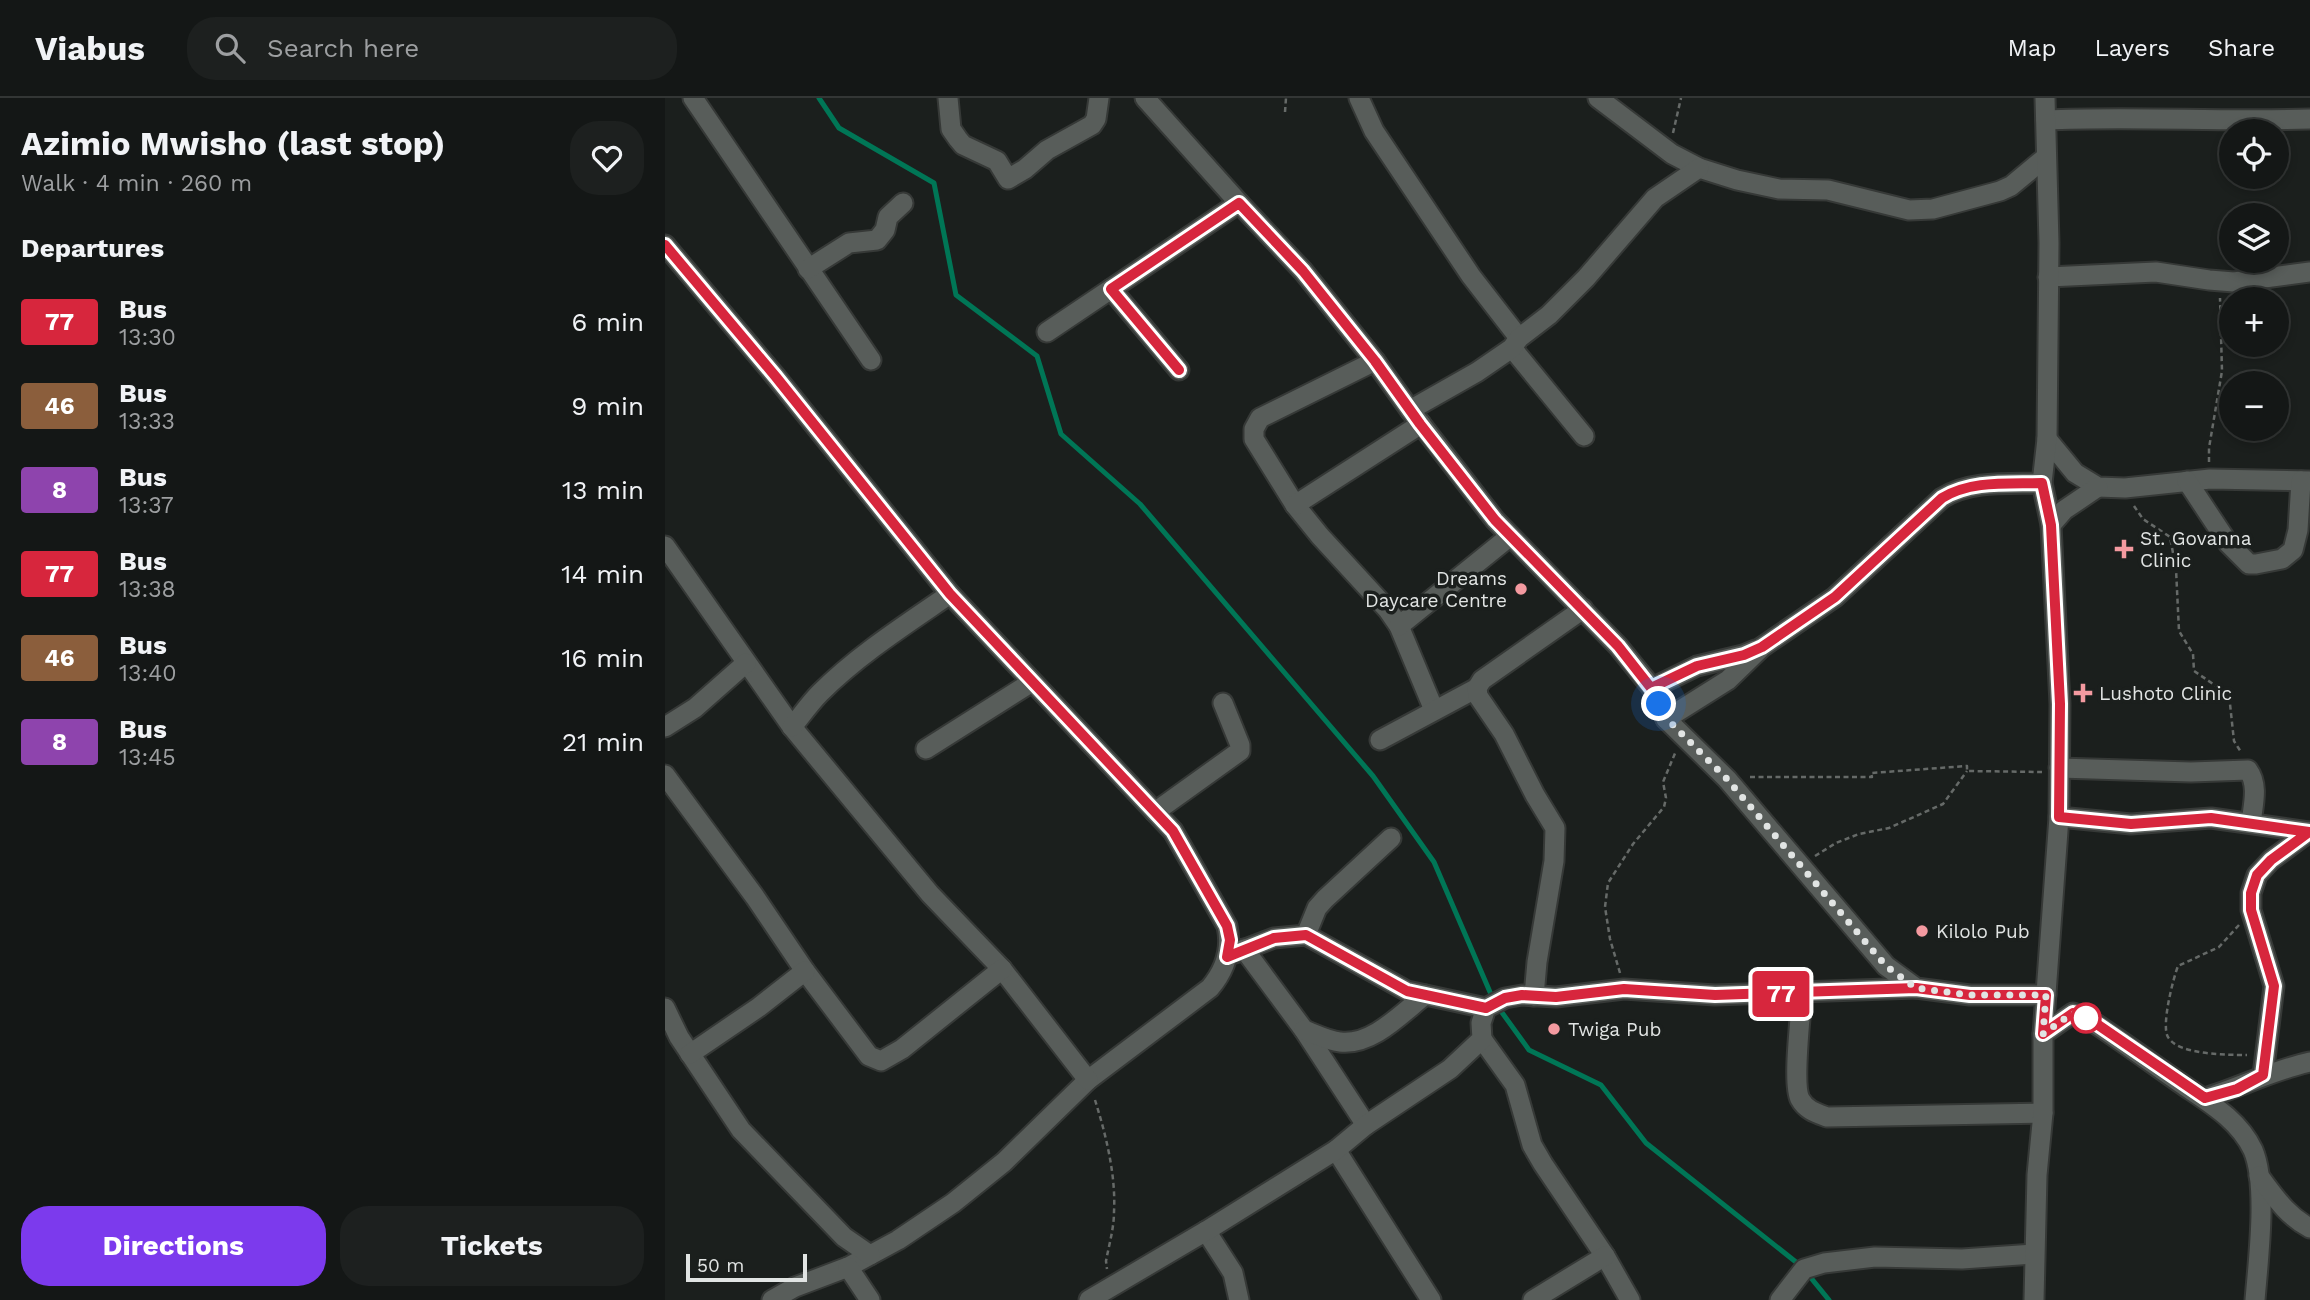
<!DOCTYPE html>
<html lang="en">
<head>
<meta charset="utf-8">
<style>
  :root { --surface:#141716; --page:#1d201f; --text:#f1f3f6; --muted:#9d9fa1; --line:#333635; --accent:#7c3aed }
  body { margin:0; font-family:"Work Sans",sans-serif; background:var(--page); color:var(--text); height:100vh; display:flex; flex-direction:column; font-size:26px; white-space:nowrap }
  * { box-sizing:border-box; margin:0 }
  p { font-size:23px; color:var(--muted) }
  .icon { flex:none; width:38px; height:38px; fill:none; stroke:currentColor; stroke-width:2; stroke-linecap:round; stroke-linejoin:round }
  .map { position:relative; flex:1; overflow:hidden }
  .panel { display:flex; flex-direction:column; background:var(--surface); width:665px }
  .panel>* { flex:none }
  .badge { padding:0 14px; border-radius:5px; font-size:24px; line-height:46px }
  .controls { position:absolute; left:1554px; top:21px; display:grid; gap:14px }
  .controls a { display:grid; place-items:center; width:70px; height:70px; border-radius:50%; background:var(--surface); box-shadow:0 4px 10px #0003,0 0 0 2px var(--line); font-size:35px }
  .scale { position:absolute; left:21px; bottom:18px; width:121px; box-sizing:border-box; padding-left:7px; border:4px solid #e1e4e3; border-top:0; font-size:19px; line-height:24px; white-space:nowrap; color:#e1e4e3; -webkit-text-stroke:5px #1b1f1d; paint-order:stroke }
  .you { position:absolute; width:35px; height:35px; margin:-18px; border:5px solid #fff; border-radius:50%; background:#1a73e8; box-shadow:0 0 0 10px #1a73e833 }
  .map>.badge { position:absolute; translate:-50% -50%; box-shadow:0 0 0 4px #fff }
  h2 { padding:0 21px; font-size:26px; line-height:63px }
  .round { display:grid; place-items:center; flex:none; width:74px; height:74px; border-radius:28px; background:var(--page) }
  .head { display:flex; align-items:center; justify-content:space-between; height:119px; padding:0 21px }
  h1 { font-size:33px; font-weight:700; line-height:52px }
  .primary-button { display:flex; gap:14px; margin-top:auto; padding:14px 21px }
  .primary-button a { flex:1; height:80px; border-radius:28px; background:var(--accent); color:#fff; font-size:28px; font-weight:700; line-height:80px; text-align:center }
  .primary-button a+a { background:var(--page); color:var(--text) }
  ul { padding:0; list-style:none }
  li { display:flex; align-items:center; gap:21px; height:84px; padding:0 21px }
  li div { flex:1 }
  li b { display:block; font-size:26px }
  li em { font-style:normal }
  li .badge { min-width:77px; font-weight:700; text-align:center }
  header { display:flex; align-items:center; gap:42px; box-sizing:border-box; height:98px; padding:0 35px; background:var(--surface); border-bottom:2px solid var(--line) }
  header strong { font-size:33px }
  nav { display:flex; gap:38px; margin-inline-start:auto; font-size:24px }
  .search { width:490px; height:63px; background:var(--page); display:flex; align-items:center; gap:18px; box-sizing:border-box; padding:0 24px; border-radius:28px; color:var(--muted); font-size:26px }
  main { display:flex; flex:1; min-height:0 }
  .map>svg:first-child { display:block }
</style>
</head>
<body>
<header>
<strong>Viabus</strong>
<div class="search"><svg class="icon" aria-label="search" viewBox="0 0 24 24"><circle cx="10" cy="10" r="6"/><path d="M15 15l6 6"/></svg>Search here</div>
<nav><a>Map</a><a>Layers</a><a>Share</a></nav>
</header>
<main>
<section class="panel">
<div class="head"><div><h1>Azimio Mwisho (last stop)</h1><p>Walk · 4 min · 260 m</p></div><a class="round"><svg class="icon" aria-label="heart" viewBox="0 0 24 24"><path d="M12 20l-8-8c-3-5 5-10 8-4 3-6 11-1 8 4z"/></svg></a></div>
<h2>Departures</h2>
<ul>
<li><span class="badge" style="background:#d7263d;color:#fff">77</span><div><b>Bus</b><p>13:30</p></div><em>6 min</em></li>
<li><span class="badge" style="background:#8b5e3c;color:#fff">46</span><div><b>Bus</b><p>13:33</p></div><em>9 min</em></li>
<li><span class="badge" style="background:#8e44ad;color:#fff">8</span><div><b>Bus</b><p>13:37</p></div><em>13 min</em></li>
<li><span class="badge" style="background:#d7263d;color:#fff">77</span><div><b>Bus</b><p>13:38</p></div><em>14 min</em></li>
<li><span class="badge" style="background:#8b5e3c;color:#fff">46</span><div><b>Bus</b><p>13:40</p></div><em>16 min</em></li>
<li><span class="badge" style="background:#8e44ad;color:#fff">8</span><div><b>Bus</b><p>13:45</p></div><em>21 min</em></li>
</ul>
<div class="primary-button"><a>Directions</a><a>Tickets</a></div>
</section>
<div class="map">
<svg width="1645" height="1202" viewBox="0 0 1645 1202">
  <rect width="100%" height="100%" fill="#1b1f1d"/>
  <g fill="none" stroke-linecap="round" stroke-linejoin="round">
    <!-- stream -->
    <g stroke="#007656" stroke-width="5">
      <path d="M154,0L174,30L269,85L291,197L372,258L396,336L475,406L708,678L769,764L828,901"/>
      <path d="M833,909L864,952L936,987L981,1045L1136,1168"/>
      <path d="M1142,1175L1164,1202"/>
    </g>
    <!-- minor casing -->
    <g stroke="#363937" stroke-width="23">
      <g id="minor">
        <path d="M28,0L206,262"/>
        <path d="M283,0L286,31L293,41L298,47L332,63L343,81L360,71L382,52L427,27L431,21L434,0"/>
        <path d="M480,0L574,105L638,173L710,263L745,312L830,422L953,548L987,590L1001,621L1062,681L1221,868L1251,890L1305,897H1381"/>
        <path d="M694,0L709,33L806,178L854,240"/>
        <path d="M933,0L1007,56L1034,70L1072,82L1114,91L1163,92L1244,112L1268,111L1335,93L1346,88L1381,59"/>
        <path d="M1381,22C1469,18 1557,24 1645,21"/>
        <path d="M0,147L111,279L285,496L508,733L562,828C567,851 561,871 545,890L423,982L339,1064L288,1105L233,1142L183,1169L130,1189L107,1202"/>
        <path d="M143,171L184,145L212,142L220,132L223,119L238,105"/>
        <path d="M1383,179L1491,174L1544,182L1569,184L1645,174"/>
        <path d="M446,191L514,272"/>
        <path d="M382,234L574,105"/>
        <path d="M847,250L919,338"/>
        <path d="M710,263L595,320L589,331V341L630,407L655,438L723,512L734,528L769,612"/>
        <path d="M745,312L812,274L847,250L854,240L884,217L921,180L990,100L1034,70"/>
        <path d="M1382,341L1410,375L1433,389L1460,390L1545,381L1645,383"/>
        <path d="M1522,383L1563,445L1584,466H1591L1617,461L1628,452L1633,432L1636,383"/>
        <path d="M630,407L756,326"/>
        <path d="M1386,427L1399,412L1433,389"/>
        <path d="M0,448L127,629L265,796L337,871L423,982"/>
        <path d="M734,528L844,439"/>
        <path d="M987,590L1032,568L1078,557L1090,552"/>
        <path d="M1001,621L1063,582L1097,549L1170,499L1277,400C1306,382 1343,386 1377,385"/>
        <path d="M0,629L30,610L81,565"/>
        <path d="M127,629C136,618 145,605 155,595C193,557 240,527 285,496"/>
        <path d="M715,642L812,590"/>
        <path d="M261,651L367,584"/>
        <path d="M1394,670L1526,674L1583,672C1594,687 1588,707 1586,725"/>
        <path d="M0,677L90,799L140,873L204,958L216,963L237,951L337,871"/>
        <path d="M490,714L575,653V647L558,605"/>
        <path d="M1394,719L1466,726L1546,720L1645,734"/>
        <path d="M641,837L742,893L821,910"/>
        <path d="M579,851L639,932L701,1027"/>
        <path d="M570,855L609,840L641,837L652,810L660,801L726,740"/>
        <path d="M1137,896C1136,917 1127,985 1135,1001C1141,1012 1151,1015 1162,1019L1378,1015"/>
        <path d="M869,898L872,864L889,763L890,730L870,697L839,636L813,598L812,590L817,582L918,511"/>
        <path d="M0,910L14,939L76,1032L179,1139L205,1157"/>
        <path d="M639,932C650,936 663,943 675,944C707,948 737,915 760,897"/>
        <path d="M1378,936L1408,915L1425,922C1455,942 1484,963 1514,984C1541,1003 1573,1020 1588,1052C1603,1087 1593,1164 1590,1202"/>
        <path d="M817,941L850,987L867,1047L878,1066L940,1158L965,1202"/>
        <path d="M25,956L94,909L140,873"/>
        <path d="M1598,977L1609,888L1586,812V795L1592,777L1606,762L1644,734"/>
        <path d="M1540,1000C1576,989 1608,972 1645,964"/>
        <path d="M671,1052L766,1202"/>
        <path d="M1594,1078C1610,1099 1622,1118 1645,1130"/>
        <path d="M541,1133L568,1175L574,1202"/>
        <path d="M183,1169L205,1202"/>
        <path d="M424,1202L541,1133L671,1052L701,1027L785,971L817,941L816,925L821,910L840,900L857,897L891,899L959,891L1050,897L1251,890"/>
        <path d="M868,1202L940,1158"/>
        <path d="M1115,1202L1139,1171L1159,1165L1210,1159L1297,1161L1369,1156"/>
        <path d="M1369,1202L1372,1077L1378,1015V936L1394,719L1395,606L1386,427L1377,385L1382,341L1384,145L1380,0"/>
      </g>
    </g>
    <!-- path -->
    <g stroke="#666a68" stroke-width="2.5" stroke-dasharray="5 3.5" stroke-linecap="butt">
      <path d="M620,14L621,0"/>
      <path d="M1008,35L1016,0"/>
      <path d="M1544,364V350L1557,273L1555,200"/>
      <path d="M1469,408L1478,421L1505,439L1511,471L1514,533L1528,556L1529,573L1560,594L1565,606L1569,643L1576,654"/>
      <path d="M1085,679H1207L1206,675L1302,668V673L1377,674"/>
      <path d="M1150,758L1171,745L1194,736L1224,730L1278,706L1302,673"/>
      <path d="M1574,827L1554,849L1513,868C1508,881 1496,928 1503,939C1512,957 1564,957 1582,957"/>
      <path d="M955,875L945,841L940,809L943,785L968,746L999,709L1001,700L998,684L1011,653"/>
      <path d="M430,1002C441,1037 451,1077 449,1114C449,1130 444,1147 441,1163L442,1171"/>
    </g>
    <!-- minor -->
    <use href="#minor" stroke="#585d5a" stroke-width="19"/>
  </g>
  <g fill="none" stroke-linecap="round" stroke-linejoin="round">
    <!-- line casing -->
    <g stroke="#fff" stroke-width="16">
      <path id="line" d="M0,147L111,279L285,496L508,733L562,828L565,842L562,859L609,840L641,837L742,893L821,910L840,900L857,897L891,899L959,891L1050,897L1251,890L1305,897H1381L1378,936L1408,915L1426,922L1540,1000L1572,991L1598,977L1609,888L1586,812V795L1592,777L1606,762L1644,734L1546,720L1466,726L1394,719L1395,606L1386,427L1377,385C1343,386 1306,382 1277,400L1170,499L1097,549L1079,557L1032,568L986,590L953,548L830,422L755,326L710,263L638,173L574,105L446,191L514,272"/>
    </g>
    <!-- line -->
    <use href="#line" stroke="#d7263d" stroke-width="10"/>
    <!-- walk -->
    <path stroke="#e1e4e3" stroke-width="7" stroke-dasharray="0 12.6" d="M994,606L1002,621L1062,681L1221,868L1251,890L1305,897H1381L1378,936L1408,915L1426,922L1421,920"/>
  </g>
  <!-- markers -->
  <g fill="#f49aa0" stroke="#1b1f1d" stroke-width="2.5">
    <path d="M1455.5 440.5h7v7h7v7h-7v7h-7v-7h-7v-7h7z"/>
    <circle cx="856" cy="491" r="7"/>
    <path d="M1414.5 584.5h7v7h7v7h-7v7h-7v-7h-7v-7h7z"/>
    <circle cx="1257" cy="833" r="7"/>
    <circle cx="889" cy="931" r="7"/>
  </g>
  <circle fill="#fff" stroke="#d7263d" stroke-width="3.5" cx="1421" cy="920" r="14"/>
  <g text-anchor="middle" stroke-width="7" stroke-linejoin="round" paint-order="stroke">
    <!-- poi labels -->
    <g font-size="19" fill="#e1e4e3" stroke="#1b1f1d" text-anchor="start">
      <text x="1475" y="447">St. Govanna<tspan x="1475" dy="22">Clinic</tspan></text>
      <text x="842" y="487" text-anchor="end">Dreams<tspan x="842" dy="22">Daycare Centre</tspan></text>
      <text x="1434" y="602">Lushoto Clinic</text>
      <text x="1271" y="840">Kilolo Pub</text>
      <text x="903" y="938">Twiga Pub</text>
    </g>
  </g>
</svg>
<div class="controls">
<a><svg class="icon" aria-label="locate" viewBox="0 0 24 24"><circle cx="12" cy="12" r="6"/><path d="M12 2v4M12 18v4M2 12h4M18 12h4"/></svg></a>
<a><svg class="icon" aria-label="layers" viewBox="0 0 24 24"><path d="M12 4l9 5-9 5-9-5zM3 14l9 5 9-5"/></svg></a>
<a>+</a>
<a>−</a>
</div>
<div class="scale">50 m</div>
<div class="you" style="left:994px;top:606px"></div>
<b class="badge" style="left:1116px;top:896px;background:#d7263d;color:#fff">77</b>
</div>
</main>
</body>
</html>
